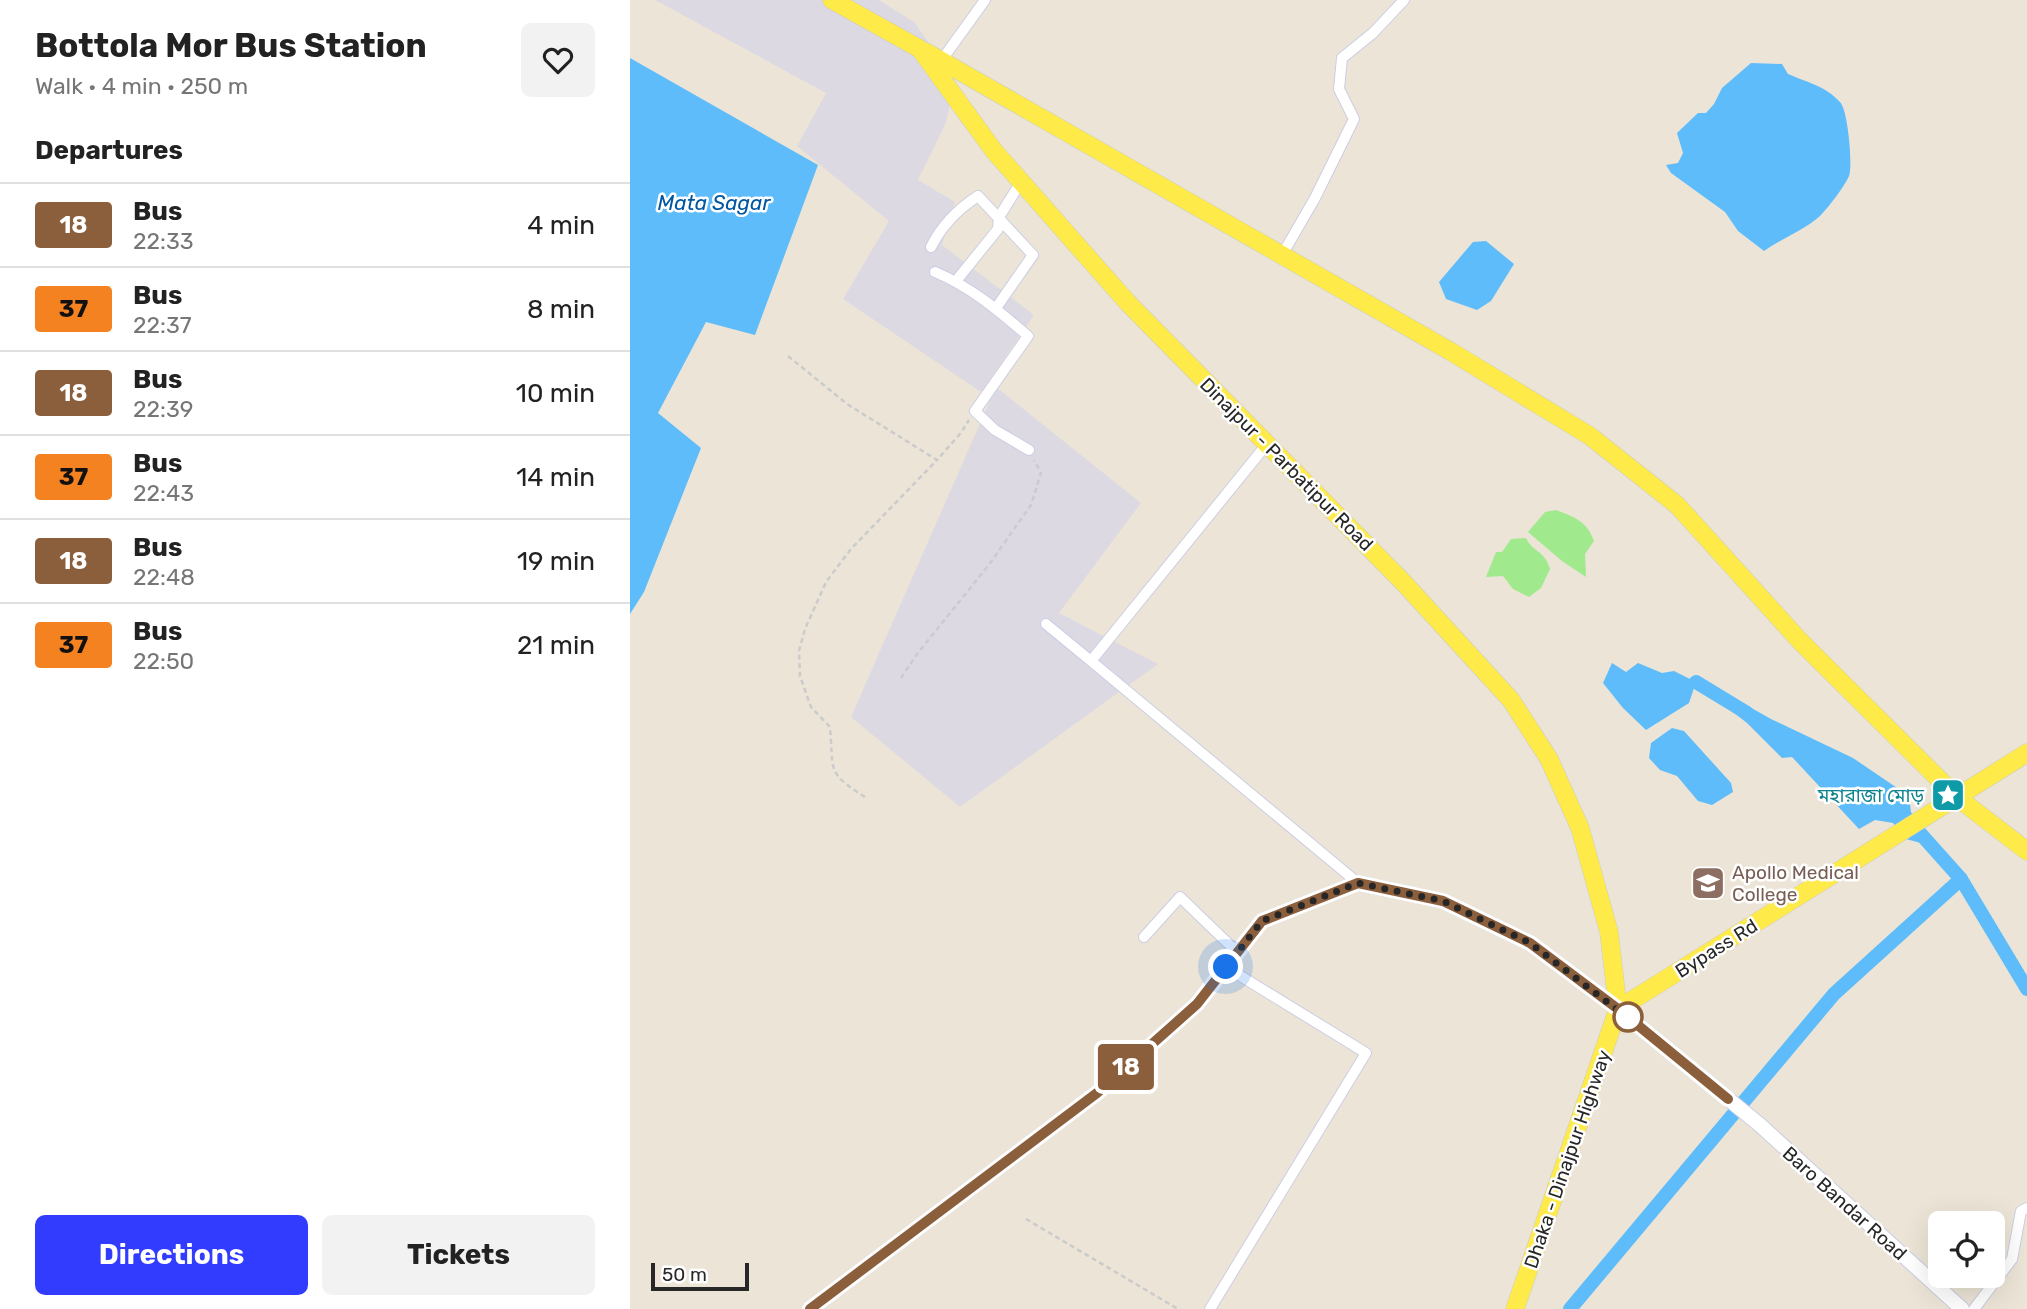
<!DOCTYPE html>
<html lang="en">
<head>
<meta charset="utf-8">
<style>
  :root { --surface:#fff; --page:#f2f2f2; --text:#222; --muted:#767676; --line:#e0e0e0; --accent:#313cff }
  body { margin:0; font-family:Rubik,"Noto Sans Bengali",sans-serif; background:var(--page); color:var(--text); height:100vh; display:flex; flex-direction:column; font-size:26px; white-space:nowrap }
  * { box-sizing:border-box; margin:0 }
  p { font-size:23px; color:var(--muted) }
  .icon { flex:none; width:38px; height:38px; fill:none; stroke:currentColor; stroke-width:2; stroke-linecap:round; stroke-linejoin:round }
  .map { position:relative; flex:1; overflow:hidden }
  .details { display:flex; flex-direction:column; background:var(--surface); width:630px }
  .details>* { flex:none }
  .badge { padding:0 14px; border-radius:5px; font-size:24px; line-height:46px }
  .controls { position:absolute; left:1298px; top:1211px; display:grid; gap:14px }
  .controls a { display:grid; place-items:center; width:77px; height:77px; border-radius:10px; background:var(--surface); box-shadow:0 7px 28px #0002; font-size:35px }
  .scale { position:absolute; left:21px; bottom:18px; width:98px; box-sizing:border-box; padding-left:7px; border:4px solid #272727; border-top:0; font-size:19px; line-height:24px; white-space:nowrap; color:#272727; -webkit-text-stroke:5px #fff; paint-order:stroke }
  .you { position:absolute; width:35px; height:35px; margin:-18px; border:5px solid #fff; border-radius:50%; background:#1a73e8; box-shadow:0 0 0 10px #1a73e833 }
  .map>.badge { position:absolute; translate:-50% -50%; box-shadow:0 0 0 4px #fff }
  h2 { padding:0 35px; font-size:26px; line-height:63px }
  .round { display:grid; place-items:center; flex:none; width:74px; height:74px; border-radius:10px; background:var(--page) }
  .summary { display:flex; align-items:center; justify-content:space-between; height:119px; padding:0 35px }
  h1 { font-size:33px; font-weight:700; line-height:52px }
  .cta { display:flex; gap:14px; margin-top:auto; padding:14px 35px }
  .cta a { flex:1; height:80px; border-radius:10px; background:var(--accent); color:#fff; font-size:28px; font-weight:700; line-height:80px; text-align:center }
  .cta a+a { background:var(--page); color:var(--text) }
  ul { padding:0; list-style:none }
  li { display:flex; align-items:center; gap:21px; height:84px; padding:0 35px; border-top:2px solid var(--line) }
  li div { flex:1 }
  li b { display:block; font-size:26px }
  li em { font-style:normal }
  li .badge { min-width:77px; font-weight:700; text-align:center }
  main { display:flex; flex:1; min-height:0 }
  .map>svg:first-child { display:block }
</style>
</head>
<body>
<main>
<section class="details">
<div class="summary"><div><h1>Bottola Mor Bus Station</h1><p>Walk · 4 min · 250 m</p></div><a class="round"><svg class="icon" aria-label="heart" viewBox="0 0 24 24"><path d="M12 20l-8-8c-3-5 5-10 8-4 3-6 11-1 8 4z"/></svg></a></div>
<h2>Departures</h2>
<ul>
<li><span class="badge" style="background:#8b5e3c;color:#fff">18</span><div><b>Bus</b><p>22:33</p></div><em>4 min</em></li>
<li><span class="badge" style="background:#f58220;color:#111">37</span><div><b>Bus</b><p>22:37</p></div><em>8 min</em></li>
<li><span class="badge" style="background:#8b5e3c;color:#fff">18</span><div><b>Bus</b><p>22:39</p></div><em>10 min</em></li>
<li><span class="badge" style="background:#f58220;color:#111">37</span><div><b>Bus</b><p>22:43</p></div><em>14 min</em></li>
<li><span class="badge" style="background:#8b5e3c;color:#fff">18</span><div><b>Bus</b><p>22:48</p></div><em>19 min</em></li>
<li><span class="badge" style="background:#f58220;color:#111">37</span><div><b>Bus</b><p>22:50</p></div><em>21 min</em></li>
</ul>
<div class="cta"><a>Directions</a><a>Tickets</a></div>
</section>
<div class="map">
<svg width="1397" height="1309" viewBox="0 0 1397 1309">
  <rect width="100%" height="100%" fill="#ece5d7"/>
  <!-- industrial -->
  <g fill="#ddd9e3">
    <path d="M25,0H249L284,22L325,79L316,123L288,180L325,202L312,245L404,315L351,392L213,299L259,221L167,146L196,93Z"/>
    <path d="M366,387L511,503L429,613L528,664L330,807L221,717Z"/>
  </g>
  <!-- green -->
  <g fill="#a0e98d">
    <path d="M926,510C944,517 957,521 964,541L955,554L956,577L932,561L898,532L915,512Z"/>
    <path d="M896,538C904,554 914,549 920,569L911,588L899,597L883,589L873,576L856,577L866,552H872L881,539Z"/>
  </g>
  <!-- water -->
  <g fill="#5ebcfa">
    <path d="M0,58L188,165L125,335L76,322L28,413L71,448L14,592L0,614Z"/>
    <path d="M1121,63L1152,64L1158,74C1178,83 1194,85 1210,102C1218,110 1223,166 1219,176C1215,186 1197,209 1190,216C1173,231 1152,238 1134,251L1108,231L1095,212L1041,173L1036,165L1048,163L1053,153L1047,133L1068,113H1076L1084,104L1092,88Z"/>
    <path d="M856,241L884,264L861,301L847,310L816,299L809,282L843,242Z"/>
    <path d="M982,663L996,672L1008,663L1032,673L1044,671L1066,682L1059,703L1016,730L993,708L973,683Z"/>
    <path d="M1109,701L1141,719L1223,758L1279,796L1281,812L1302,846L1276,839L1263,823L1245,820L1229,829L1162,757L1152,758L1117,723L1099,709Z"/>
    <path d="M1042,728L1054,731L1101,783L1103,792L1082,805L1068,801L1047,776L1030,770L1019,758L1021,743Z"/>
  </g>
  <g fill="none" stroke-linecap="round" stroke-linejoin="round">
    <!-- canal -->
    <g stroke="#5ebcfa" stroke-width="14">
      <path d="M1066,682L1117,713"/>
      <path d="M1289,832L1331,879L1397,989"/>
      <path d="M940,1309L1204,994L1331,879"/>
    </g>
    <!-- minor casing -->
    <g stroke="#cccde3" stroke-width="12">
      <g id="minor">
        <path d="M311,61L355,0"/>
        <path d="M301,247C312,225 328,209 348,196L403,255L366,308"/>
        <path d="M652,255L685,198L724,119L709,89L712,58L743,33L774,0"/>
        <path d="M305,272C341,287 369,311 398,336L345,411L365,430L399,450"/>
        <path d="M326,281L368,229L369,217L391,182"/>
        <path d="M637,444L461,661L728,883"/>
        <path d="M416,624L461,661"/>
        <path d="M514,937L550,897L607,952"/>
        <path d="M580,1309L736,1053L596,967"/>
        <path d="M1344,1309L1382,1259L1391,1211L1397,1208"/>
      </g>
    </g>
    <!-- tertiary casing -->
    <g stroke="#cccde3" stroke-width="16">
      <path id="tertiary" d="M180,1309L467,1093L567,1004L632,921L728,883L813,901L900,943L988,1009L1130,1125L1332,1309"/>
    </g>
    <!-- primary casing -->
    <g stroke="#cbcbcb" stroke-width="19">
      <g id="primary">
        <path d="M202,0L290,49L364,151L498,303L773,582L881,700L919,759L950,828L979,932L988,1009L885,1309"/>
        <path d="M296,52L820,351L960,436L1047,505L1170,641L1328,798L1397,851"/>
        <path d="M988,1009L1397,753"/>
      </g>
    </g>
    <!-- path -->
    <g stroke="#cbcbcb" stroke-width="2.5" stroke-dasharray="5 3.5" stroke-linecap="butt">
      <path d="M158,356L217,404L307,460L330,434L339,420"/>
      <path d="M271,678L287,654L358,566L401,505L411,473L404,460"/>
      <path d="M235,797C195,772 204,770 200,727L181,707L170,676L169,651L175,629L196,582L221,549L307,460"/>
      <path d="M396,1219L548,1309"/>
    </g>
    <!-- minor -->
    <use href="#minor" stroke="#fff" stroke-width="10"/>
    <!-- tertiary -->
    <use href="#tertiary" stroke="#fff" stroke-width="14"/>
    <!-- primary -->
    <use href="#primary" stroke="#feeb4a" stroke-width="18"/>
  </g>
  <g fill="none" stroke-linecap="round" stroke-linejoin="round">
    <!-- line casing -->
    <g stroke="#fff" stroke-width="16">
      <path id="line" d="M180,1309L467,1093L567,1004L632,921L728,883L813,901L900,943L988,1009L1098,1099"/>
    </g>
    <!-- line -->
    <use href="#line" stroke="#8b5e3c" stroke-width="10"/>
    <!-- walk -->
    <path stroke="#272727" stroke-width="7" stroke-dasharray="0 12.6" d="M596,967L632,921L728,883L813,901L900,943L1006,1024L998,1017"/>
  </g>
  <!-- icons -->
  <defs>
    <g id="sight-square" transform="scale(1.75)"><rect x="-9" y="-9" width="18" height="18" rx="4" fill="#0f9aa8" stroke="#fff"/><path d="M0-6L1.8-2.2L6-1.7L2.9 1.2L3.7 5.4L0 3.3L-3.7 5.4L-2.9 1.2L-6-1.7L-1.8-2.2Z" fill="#fff"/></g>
    <g id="university-square" transform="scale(1.75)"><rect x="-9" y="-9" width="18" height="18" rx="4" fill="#8d6e63" stroke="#fff"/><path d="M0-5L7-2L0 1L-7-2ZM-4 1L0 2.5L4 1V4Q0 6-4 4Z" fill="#fff"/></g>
  </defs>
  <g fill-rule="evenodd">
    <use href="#sight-square" x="1318" y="795"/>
    <use href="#university-square" x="1078" y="883"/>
  </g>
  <!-- markers -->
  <circle fill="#fff" stroke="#8b5e3c" stroke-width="3.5" cx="998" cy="1017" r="14"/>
  <g text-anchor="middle" stroke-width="5" stroke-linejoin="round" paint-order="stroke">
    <!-- street labels -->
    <g font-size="19" fill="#272727" stroke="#fff">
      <text transform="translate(657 464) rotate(45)" y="7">Dinajpur - Parbatipur Road</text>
      <text transform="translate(1086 948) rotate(-32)" y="7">Bypass Rd</text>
      <text transform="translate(937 1159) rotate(-71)" y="7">Dhaka - Dinajpur Highway</text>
      <text transform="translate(1215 1203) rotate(42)" y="7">Baro Bandar Road</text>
    </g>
    <!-- culture labels -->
    <g font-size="19" fill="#0d838f" stroke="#fff" text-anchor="end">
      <text x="1294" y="802">মহারাজা মোড়</text>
    </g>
    <!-- education labels -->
    <g font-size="19" fill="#785e54" stroke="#fff" text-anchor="start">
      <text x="1102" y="879">Apollo Medical<tspan x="1102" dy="22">College</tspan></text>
    </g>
    <!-- water labels -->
    <g font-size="21" font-style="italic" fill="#0156a2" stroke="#fff">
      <text x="84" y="210">Mata Sagar</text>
    </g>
  </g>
</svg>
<div class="controls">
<a><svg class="icon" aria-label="locate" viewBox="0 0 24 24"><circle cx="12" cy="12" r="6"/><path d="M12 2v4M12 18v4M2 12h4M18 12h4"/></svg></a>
</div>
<div class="scale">50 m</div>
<div class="you" style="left:596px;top:967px"></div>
<b class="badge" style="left:496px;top:1067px;background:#8b5e3c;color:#fff">18</b>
</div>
</main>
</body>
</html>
